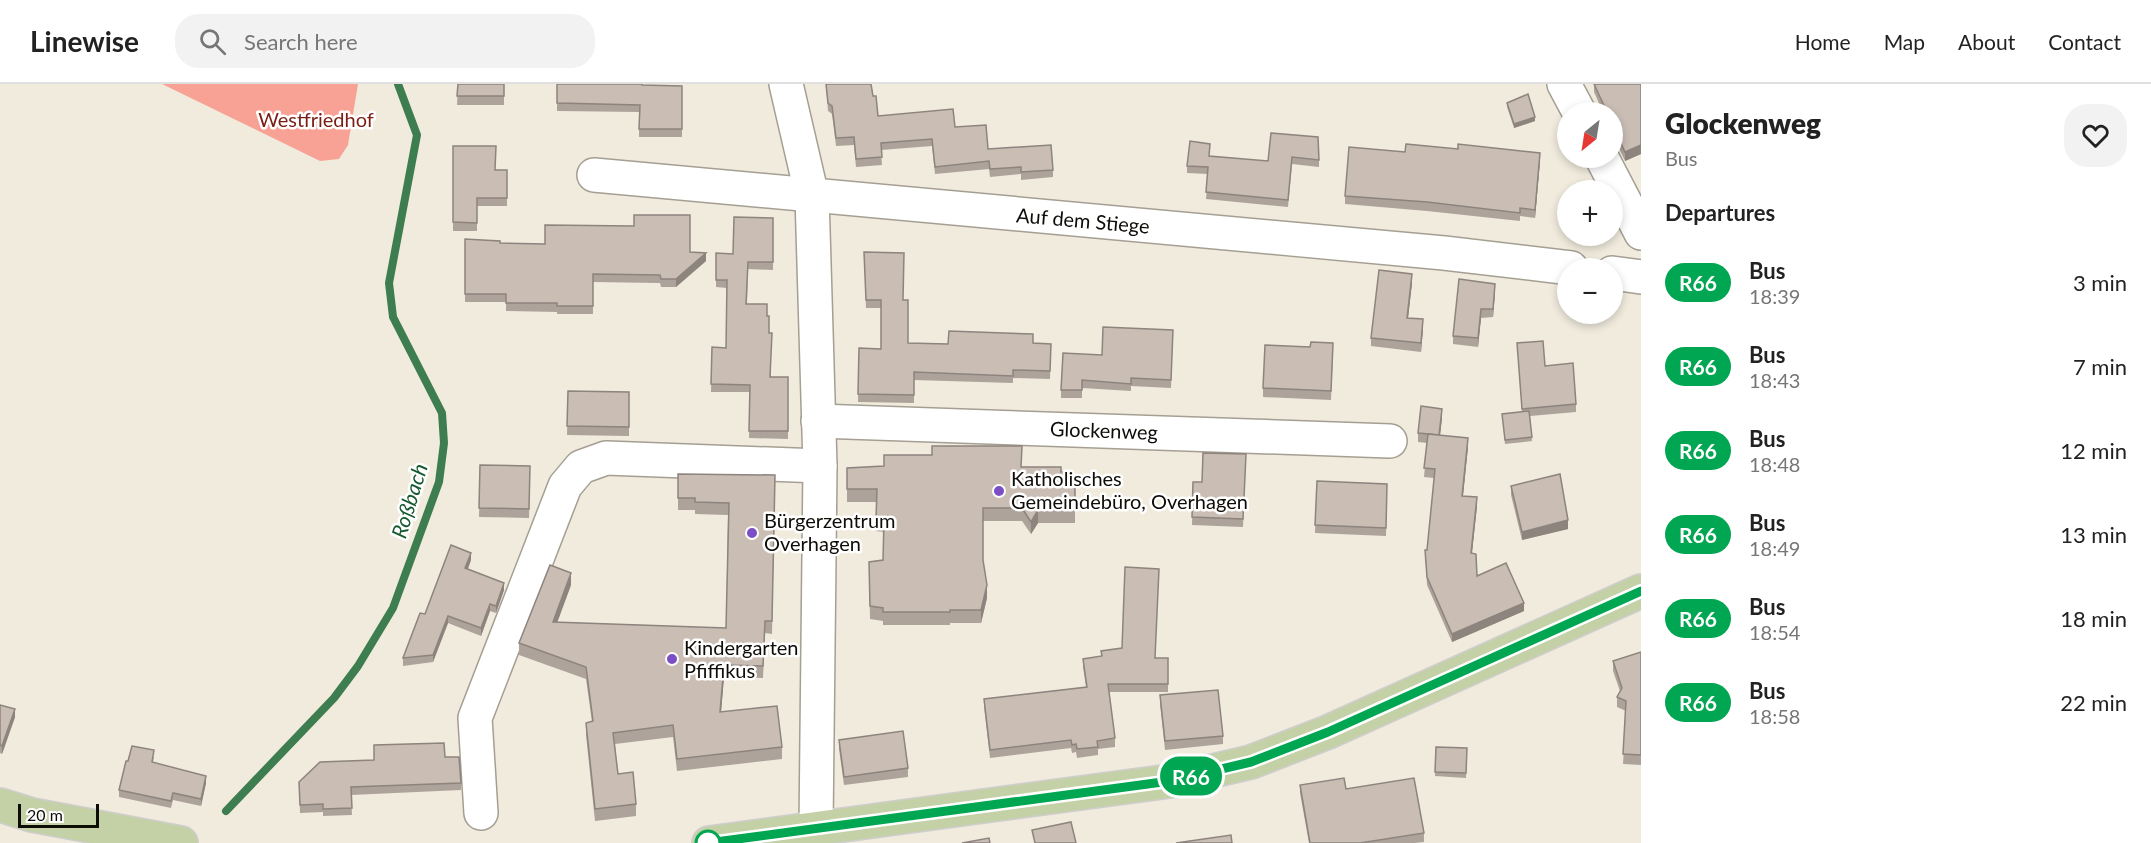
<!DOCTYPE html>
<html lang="en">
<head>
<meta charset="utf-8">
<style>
  :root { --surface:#fff; --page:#f2f2f2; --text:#222; --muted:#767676; --line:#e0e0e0 }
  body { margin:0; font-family:Lato,sans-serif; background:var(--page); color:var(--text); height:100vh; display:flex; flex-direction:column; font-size:22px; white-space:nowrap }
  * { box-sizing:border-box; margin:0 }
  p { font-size:20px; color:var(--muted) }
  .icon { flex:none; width:33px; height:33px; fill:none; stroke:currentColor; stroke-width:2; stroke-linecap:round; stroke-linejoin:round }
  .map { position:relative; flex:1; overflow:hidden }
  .sheet { display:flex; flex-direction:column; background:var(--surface); width:510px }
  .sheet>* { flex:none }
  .badge { padding:0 12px; border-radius:20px; font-size:21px; line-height:39px }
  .needle { width:39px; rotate:210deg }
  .buttons { position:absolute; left:1557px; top:18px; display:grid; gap:12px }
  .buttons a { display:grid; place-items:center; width:66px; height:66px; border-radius:50%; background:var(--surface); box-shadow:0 3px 9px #0003; font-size:30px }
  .scale { position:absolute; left:18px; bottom:15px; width:81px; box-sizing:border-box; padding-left:6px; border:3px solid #0d0c07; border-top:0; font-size:16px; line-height:21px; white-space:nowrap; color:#0d0c07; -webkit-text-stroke:4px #fff; paint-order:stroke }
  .map>.badge { position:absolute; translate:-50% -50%; box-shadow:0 0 0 3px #fff }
  h2 { padding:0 24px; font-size:22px; line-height:54px }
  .round { display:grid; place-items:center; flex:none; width:63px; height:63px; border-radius:24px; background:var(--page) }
  .headline { display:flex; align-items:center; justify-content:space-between; height:102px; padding:0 24px }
  h1 { font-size:28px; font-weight:800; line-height:45px }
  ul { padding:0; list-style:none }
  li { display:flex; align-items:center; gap:18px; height:84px; padding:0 24px }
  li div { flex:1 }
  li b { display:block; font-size:22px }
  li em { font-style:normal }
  li .badge { min-width:66px; font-weight:700; text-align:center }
  header { display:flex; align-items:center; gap:36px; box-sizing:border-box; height:84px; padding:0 30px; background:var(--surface); border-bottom:2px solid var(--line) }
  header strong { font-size:28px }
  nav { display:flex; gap:33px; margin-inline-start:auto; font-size:21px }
  .search { width:420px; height:54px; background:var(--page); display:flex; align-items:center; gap:15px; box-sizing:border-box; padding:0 21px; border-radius:24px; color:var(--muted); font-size:22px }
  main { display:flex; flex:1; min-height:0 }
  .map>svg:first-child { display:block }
</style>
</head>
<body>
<header>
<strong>Linewise</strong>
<div class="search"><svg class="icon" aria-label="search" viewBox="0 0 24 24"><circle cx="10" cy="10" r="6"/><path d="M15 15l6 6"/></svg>Search here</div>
<nav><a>Home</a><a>Map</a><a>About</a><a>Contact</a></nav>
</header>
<main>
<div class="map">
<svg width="1641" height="759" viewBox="0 0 1641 759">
  <rect width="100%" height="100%" fill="#f0ebdd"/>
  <!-- green -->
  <path fill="#f8a295" d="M162,0H358L348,61L339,75L320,77Z"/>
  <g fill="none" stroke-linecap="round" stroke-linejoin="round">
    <!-- stream -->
    <path stroke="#3d7d4f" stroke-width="8" d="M226,727L334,614L358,582L393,524L439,398L444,359L442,329L393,233L389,199L417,51L398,0"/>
    <!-- minor casing -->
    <g stroke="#a49f92" stroke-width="36">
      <g id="minor">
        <path d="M786,0L812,112L820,382L816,743"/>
        <path d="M1564,0L1579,28"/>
        <path d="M1602,74L1641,149"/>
        <path d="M594,91L1444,169L1571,184"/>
        <path d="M1612,189L1641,193"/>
        <path d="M818,337L1390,357"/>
        <path d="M481,729L475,634L565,402L581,383L606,374L820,382"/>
      </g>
    </g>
    <!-- major casing -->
    <g stroke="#cfcecd" stroke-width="36">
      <g id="major">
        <path d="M0,721L32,731L181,759"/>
        <path d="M709,759L1170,697L1251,678L1328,648L1641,507"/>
      </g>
    </g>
    <!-- minor -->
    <use href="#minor" stroke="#fff" stroke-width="33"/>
    <!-- major -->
    <use href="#major" stroke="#c4d0a6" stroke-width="33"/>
  </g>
  <!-- wall -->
  <g fill="#ada39b">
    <path d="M458,0H504V21H457Z"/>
    <path d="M557,0L682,2V53H639V28L557,27Z"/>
    <path d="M826,0H871L873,12L878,32L955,43L988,65L1053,86V93L1021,96V90L990,93L989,85L935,90L932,62L881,66L882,81L856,83L854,61L836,62L832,30L828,27Z"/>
    <path d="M1594,0H1641V70L1625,77L1612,49V28H1603L1594,8Z"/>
    <path d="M1507,19L1535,37L1514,44L1507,23Z"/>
    <path d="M1271,49L1319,76V83L1292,80L1288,123L1206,115L1208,90L1187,89V82L1210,72L1268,77Z"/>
    <path d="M453,62L495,86H507V122H477V147H453Z"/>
    <path d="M1540,77L1535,134L1520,132V137L1427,127L1345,120V112Z"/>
    <path d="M773,134V186L748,185L747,220L767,232L769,249L771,293H788V355L749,354L750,308H711L712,263L726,264L727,204L716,203V169L733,170Z"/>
    <path d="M465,155L500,159L690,168L706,177L676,203H661L660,199L593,198V230H557V228L506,227V218H465Z"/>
    <path d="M864,168L903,216L908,259L948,260L1033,259L1051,260L1050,295L1013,294V299L914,296V319L858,318L859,264L881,265V224H866Z"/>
    <path d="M1412,199L1408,234L1423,244L1421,268L1371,262V254Z"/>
    <path d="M1495,208L1493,233L1481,234L1478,263L1453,260V252Z"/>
    <path d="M1173,246L1171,304L1131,302V307L1082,304V314H1061V306L1102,271Z"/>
    <path d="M1517,259L1545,282L1576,320V328L1530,332L1532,357L1505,360L1502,330L1522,328Z"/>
    <path d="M1333,268L1331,316L1263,313V304Z"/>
    <path d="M568,307L629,308V352L567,351Z"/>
    <path d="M1442,334L1440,352L1468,363L1463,412L1477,422L1472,469L1477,492L1524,527L1452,558L1427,501L1425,466H1427L1434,394L1424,393L1427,359L1418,358V349Z"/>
    <path d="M1246,370L1243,443L1192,441L1193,398H1202Z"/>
    <path d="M480,381L530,382L529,434L479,433Z"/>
    <path d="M1022,383L1061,388L1067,402H1075V439H1038L1031,450L1022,437H983V476L987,514L981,539H950V541H883V537L870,535L869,478L883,476L884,448L876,447L877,418H847V384Z"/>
    <path d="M678,390L775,391L772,550L765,549L763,594L724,593L721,628L782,663V675L677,687L673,653L615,660L618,690L636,720V732L595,737L586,651V639L592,638L586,595L519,571V559L571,501L557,538L726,544L728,431L695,430V426H678Z"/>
    <path d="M1317,397L1387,400L1386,452L1315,449Z"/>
    <path d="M1511,402L1568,445L1522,456L1511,411Z"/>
    <path d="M471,476L468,485L504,506L496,529L490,527L481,552L448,539L433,578L403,582V574L425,530Z"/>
    <path d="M1101,567L1156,574H1168V608H1109L1115,654V663L1098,665V671L1077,674L1076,668L1072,669L1071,664L990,674L984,623V615L1086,603L1083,583V575L1101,572Z"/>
    <path d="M1641,568V681L1623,680L1626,627L1617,623V613L1620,607L1613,587V577Z"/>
    <path d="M1160,611L1223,652V660L1165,666L1160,620Z"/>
    <path d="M0,621L15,633L2,670L0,669Z"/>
    <path d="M839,656L908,684V693L844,701L839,665Z"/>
    <path d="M1436,663L1467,664L1466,694L1435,692Z"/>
    <path d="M154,673L153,678L206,699L201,722L173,716L171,724L119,713V706L128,677Z"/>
    <path d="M445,673L461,699V706L351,711L352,731L323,732V728L300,729L299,698Z"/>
    <path d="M1300,701L1346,705L1424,749V758L1415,759H1309L1300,709Z"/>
  </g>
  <!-- shaded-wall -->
  <g fill="#8d847e">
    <path d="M1535,33V37L1514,44V40Z"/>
    <path d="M1641,61V70L1625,77V68Z"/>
    <path d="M1540,69V77L1535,134V126Z"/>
    <path d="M706,169V177L676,203V195Z"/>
    <path d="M1412,190V199L1407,243V234Z"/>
    <path d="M1495,200V208L1493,233V225Z"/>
    <path d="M1481,225V234L1478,263V254Z"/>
    <path d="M1423,235V244L1421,268V259Z"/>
    <path d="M1442,325V334L1439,360V351Z"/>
    <path d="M1468,354V363L1462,421V412Z"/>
    <path d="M1477,413V422L1471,478V469Z"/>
    <path d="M1038,426V439L1031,450V438Z"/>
    <path d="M1568,436V445L1522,456V448Z"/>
    <path d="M471,469V476L465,492V484Z"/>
    <path d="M571,489V501L553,550V538Z"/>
    <path d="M504,499V506L496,529V522Z"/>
    <path d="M987,501V514L981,539V526Z"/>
    <path d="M1524,519V527L1452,558V550Z"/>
    <path d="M490,520V527L481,552V544Z"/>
    <path d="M448,532V539L433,578V571Z"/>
    <path d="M724,581V593L720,640V628Z"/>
    <path d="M15,625V633L2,670V662Z"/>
    <path d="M206,692V699L201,722V715Z"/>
  </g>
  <!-- building -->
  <g fill="#c9bdb4" stroke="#8d847e" stroke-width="1.5">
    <path d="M458,0H504V12H457Z"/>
    <path d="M557,0H642V1L682,2V45H639L640,21L557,19Z"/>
    <path d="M826,0H871L873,12H876L878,32L953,25L955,43L986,41L988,65L1051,61L1053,86L1021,88V83L990,85L989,77L935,83L932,55L881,59L882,73L856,75L854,53L836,54L832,22L828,19Z"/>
    <path d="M1594,0H1641V61L1625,68L1612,40V28H1607Z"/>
    <path d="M1528,10L1535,33L1514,40L1507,19Z"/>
    <path d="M1271,49L1318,53L1319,76L1292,73L1288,116L1206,108L1208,83L1187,82L1190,57L1210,60L1209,72L1268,77Z"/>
    <path d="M1406,60L1458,65V60L1540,69L1535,126L1520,124V129L1427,118L1345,112L1349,63L1405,68Z"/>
    <path d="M453,62H496L495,86H507V114H477V139L453,138Z"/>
    <path d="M634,131H690V168L706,169L676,195H661L660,191L593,190V222H557V219H506V210H465V155L500,157V159L545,160V141L634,142Z"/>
    <path d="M734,133L773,134V178H748L746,220H767V232H769V249H772L770,293H788V347H749L750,301L711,300L712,263L726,264L727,196H716V169L733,170Z"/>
    <path d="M864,168L904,169L903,216H908V259L948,260L949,247L1033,250V259L1051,260L1050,287L1013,286V292L914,288V311L858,310L859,264L881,265V216H866Z"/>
    <path d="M1379,186L1412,190L1407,234L1423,235L1421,259L1371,254Z"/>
    <path d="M1459,195L1495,200L1493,225H1481L1478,254L1453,252Z"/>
    <path d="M1103,243L1173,246L1171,296L1131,294V300L1082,296V306H1061L1063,269L1102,271Z"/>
    <path d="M1543,257L1545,282L1573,279L1576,320L1522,325L1517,259Z"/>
    <path d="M1311,258L1333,259L1331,307L1263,304L1265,261L1310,263Z"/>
    <path d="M568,307L629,308V343L567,342Z"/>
    <path d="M1421,322L1442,325L1439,351L1418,349Z"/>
    <path d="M1529,327L1532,353L1505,356L1502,330Z"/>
    <path d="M1428,350L1468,354L1462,412L1477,413L1471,469L1476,470L1477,492L1506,479L1524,519L1452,550L1427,493L1425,466H1427L1435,385L1424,384Z"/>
    <path d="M932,362H1022L1021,383H1061V388H1067V402H1075V426H1038L1031,438L1022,424H983V476L987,501L981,526H950V528H883V524L870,522L869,478L883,476L884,435L876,434L877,405H847V384L884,382V371H932Z"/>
    <path d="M1203,369L1246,370L1243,435L1192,433L1193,398H1202Z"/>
    <path d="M480,381L530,382L529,425L479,424Z"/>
    <path d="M678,390L775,391L772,537H765L763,582L724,581L720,628L777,622L782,663L677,675L673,641L613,649L618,690L633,688L636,720L595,725L586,639L593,637L586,583L519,559L550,481L571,489L553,538L726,544L729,419L695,418V414H678Z"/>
    <path d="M1560,390L1568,436L1522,448L1511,402Z"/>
    <path d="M1317,397L1387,400L1386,444L1315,441Z"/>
    <path d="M451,461L471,469L465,484L504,499L496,522L490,520L481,544L448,532L433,571L403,574L420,529L425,530Z"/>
    <path d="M1125,483L1159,485L1155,574H1168V600H1108L1115,654L1097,657L1098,663L1077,665L1076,660L1072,661L1071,656L990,666L984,615L1087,603L1083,575L1102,572L1101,567L1122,564Z"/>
    <path d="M1641,568V671L1623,670L1626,617L1617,613L1622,604L1613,577Z"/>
    <path d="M1218,606L1223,652L1165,657L1160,611Z"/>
    <path d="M0,621L15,625L2,662L0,661Z"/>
    <path d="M903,647L908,684L844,693L839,656Z"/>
    <path d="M444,659L445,673H459L461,699L351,703L352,724L323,725V720L300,721L299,698L320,678L374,676V661Z"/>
    <path d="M132,662L154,666L152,678L206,692L201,715L173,709L171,717L119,706L126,677H128Z"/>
    <path d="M1436,663L1467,664L1466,689L1435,688Z"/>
    <path d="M1344,694L1346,705L1414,694L1424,749L1360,759H1310L1300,701Z"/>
    <path d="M1071,738L1076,759H1035L1032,746Z"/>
    <path d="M1231,751L1232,759H1176Z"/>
    <path d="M989,754L990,759H962Z"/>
  </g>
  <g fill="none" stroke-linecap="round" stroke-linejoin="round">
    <!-- line casing -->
    <g stroke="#fff" stroke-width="14">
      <path id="line" d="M708,759L1170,697L1251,678L1328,648L1641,507"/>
    </g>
    <!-- line -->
    <use href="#line" stroke="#00a651" stroke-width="9"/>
  </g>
  <!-- markers -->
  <g fill="#7b4ec6" stroke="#fff" stroke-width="2">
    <circle cx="999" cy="407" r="6"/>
    <circle cx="752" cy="449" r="6"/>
    <circle cx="672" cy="575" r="6"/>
  </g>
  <circle fill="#fff" stroke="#00a651" stroke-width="3" cx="708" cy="759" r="12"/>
  <g text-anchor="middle" stroke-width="5" stroke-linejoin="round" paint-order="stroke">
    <!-- park labels -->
    <g font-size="20" fill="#791d15" stroke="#fff">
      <text x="316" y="43">Westfriedhof</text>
    </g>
    <!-- street labels -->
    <g font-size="20" fill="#0d0c07" stroke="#fff">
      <text transform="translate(1083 137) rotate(5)" y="7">Auf dem Stiege</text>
      <text transform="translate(1104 347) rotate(2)" y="7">Glockenweg</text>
    </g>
    <!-- poi labels -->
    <g font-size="20" fill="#0d0c07" stroke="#fff" text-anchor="start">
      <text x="1011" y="402">Katholisches<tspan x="1011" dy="23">Gemeindebüro, Overhagen</tspan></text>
      <text x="764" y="444">Bürgerzentrum<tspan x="764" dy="23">Overhagen</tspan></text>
      <text x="684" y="571">Kindergarten<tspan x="684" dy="23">Pfiffikus</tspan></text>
    </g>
    <!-- water labels -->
    <g font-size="21" font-style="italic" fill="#16592f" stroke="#fff">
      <text transform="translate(410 417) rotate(-73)" y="7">Roßbach</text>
    </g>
  </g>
</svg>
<div class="buttons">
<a><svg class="needle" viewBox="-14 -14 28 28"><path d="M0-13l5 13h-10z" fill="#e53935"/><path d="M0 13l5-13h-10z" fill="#767676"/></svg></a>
<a>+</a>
<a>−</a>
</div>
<div class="scale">20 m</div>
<b class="badge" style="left:1191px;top:692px;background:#00a651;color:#fff">R66</b>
</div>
<section class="sheet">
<div class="headline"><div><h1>Glockenweg</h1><p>Bus</p></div><a class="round"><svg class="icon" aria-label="heart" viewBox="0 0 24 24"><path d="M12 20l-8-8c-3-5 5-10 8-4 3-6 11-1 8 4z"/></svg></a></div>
<h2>Departures</h2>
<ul>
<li><span class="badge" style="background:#00a651;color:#fff">R66</span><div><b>Bus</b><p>18:39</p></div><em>3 min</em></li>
<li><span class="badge" style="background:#00a651;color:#fff">R66</span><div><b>Bus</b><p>18:43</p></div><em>7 min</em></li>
<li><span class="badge" style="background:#00a651;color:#fff">R66</span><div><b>Bus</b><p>18:48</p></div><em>12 min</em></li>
<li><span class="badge" style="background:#00a651;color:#fff">R66</span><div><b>Bus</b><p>18:49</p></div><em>13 min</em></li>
<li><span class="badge" style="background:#00a651;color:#fff">R66</span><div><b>Bus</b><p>18:54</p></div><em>18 min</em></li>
<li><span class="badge" style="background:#00a651;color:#fff">R66</span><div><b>Bus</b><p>18:58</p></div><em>22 min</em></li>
</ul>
</section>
</main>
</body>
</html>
